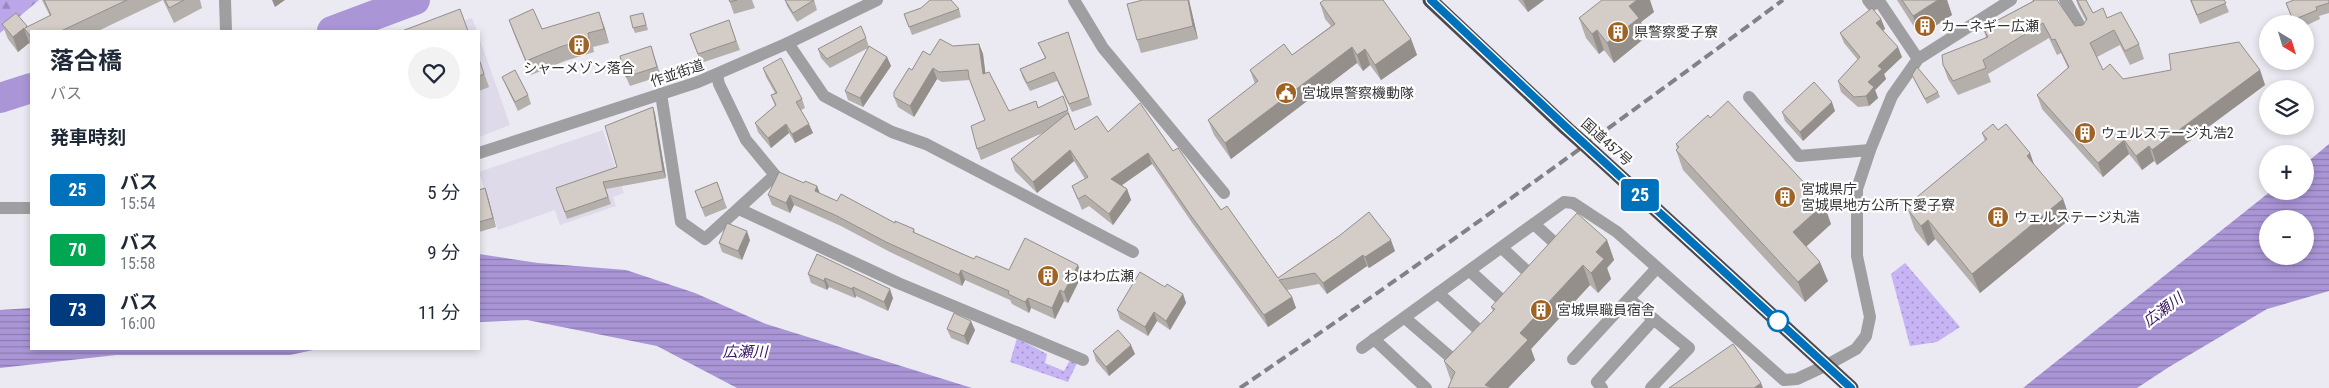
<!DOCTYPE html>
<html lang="ja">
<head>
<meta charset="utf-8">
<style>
  :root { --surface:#fff; --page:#f2f2f3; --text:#1f2937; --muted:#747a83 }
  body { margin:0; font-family:"Roboto Condensed","Noto Sans JP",sans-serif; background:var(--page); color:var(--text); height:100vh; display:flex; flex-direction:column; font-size:19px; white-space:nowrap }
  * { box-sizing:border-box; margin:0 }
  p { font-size:16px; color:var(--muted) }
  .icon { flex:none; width:28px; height:28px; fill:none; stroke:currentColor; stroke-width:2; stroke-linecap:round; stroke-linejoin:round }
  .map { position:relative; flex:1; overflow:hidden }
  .drawer { position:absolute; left:30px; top:30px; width:450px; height:320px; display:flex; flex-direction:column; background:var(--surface); border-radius:0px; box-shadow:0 2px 8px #0003 }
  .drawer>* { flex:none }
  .badge { padding:0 10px; border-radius:4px; font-size:18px; line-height:32px }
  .needle { width:32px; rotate:142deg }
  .tools { position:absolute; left:2259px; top:15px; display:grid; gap:10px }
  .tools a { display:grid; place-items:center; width:55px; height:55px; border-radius:50%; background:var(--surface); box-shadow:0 2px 8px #0003; font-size:25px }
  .map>.badge { position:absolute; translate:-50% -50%; box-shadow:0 0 0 2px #fff }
  h2 { padding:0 20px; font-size:19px; line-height:45px }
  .round { display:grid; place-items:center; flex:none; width:52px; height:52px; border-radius:26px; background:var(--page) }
  .head { display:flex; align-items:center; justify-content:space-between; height:85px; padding:0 20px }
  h1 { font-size:24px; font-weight:700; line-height:38px }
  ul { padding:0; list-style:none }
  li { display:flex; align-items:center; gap:15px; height:60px; padding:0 20px }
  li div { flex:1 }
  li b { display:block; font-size:19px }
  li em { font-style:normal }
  li .badge { min-width:55px; font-weight:700; text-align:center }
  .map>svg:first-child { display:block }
</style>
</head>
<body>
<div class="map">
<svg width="2329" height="388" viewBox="0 0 2329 388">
  <defs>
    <pattern id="grass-dots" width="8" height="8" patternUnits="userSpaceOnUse" patternTransform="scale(1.25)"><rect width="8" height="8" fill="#c7b4f4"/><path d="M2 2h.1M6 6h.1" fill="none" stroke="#a293c6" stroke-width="1.8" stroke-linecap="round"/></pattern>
    <pattern id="forest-firs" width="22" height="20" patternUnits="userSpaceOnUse" patternTransform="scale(1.25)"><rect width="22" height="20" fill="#baa6e8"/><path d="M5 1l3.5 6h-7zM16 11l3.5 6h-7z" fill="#9888bd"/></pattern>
    <pattern id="water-rules" width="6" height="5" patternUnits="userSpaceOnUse" patternTransform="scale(1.25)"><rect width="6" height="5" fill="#aa96d7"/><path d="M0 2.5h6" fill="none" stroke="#8b7baf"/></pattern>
  </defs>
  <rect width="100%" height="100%" fill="#ebe9f1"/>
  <!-- built -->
  <g fill="#dedae9">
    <path d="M472,18L477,31H435Z"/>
    <path d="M479,37L510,125L479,137Z"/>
    <path d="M603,130L624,193L613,197L616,206L560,225L555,210L498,230L479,172Z"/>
  </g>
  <!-- grass -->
  <g fill="url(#grass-dots)">
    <path d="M1905,263L1960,327L1937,342L1910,346L1891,274Z"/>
    <path d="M1017,338L1047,354L1045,363L1064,371L1070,360L1077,363L1068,382L1010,362Z"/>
  </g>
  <!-- forest -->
  <path fill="url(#forest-firs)" d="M0,0H39L0,33Z"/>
  <!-- water -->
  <g fill="url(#water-rules)" fill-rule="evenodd">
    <path d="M2329,144V291L2267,309L2169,367L2137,388H2023L2271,191H2305V164ZM2268,219H2305V256H2268Z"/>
    <path d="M479,254L538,263L626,270L695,293L766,324L972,388H737L657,346L527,320L479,322Z"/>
    <path d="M31,308V349H318L290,355H116L0,368V310Z"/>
  </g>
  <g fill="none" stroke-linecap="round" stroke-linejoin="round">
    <!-- river -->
    <g stroke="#aa96d7" stroke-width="30">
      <path d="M332,31L415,0"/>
      <path d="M0,98L31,88"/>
    </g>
    <!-- minor -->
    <g stroke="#9f9ea1" stroke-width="12">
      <path d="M225,0L226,31"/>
      <path d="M1074,0L1103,48L1224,193"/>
      <path d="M1868,0L1872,5L1879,1L1918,59"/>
      <path d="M2065,0L2084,33"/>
      <path d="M788,43L824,96L892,132L926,144L1133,252"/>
      <path d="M661,94L681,222L705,239L775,175L746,140L719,84L717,75"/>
      <path d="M1749,97L1799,156L1870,150"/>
      <path d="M479,153L698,82L788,43L877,0"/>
      <path d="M0,208H31"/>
      <path d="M739,209L898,283L1083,360"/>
      <path d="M1534,224L1557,245"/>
      <path d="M1502,248L1532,276"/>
      <path d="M1470,271L1506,304"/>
      <path d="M1438,293L1481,332"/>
      <path d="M1629,299L1689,348L1651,388"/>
      <path d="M1405,318L1456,362"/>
      <path d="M1374,339L1426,388"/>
      <path d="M1362,348L1564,202L1573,203L1617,232L1784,380L1797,379L1827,365L1856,349L1866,336L1870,317L1857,256V189L1870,150L1892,96L1918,59L2011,0"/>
      <path d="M1573,359L1656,269"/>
      <path d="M1602,388L1597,382L1654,319"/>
    </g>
    <!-- highway -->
    <g stroke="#4b494f" stroke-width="15">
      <path d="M1430,0L1565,127"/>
      <path d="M1593,152L1851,388"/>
    </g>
    <!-- rail -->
    <path stroke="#838187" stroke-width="4" stroke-dasharray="10 5" stroke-linecap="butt" d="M1240,388C1424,262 1604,133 1783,0"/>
    <!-- highway-bridge -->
    <path stroke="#4b494f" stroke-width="15" d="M1565,127L1593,152"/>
  </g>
  <!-- wall -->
  <g fill="#b5afab">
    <path d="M42,0H200L202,8L174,23L163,0L98,31H31V45L29,43L18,52L8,39L2,24L27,27L50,16Z"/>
    <path d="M729,0H752L755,8L734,14Z"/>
    <path d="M785,0H814L817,10L797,22L787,6Z"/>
    <path d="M1143,0H1189L1198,39L1141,53L1137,40Z"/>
    <path d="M1518,0H1544L1528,12Z"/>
    <path d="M1897,0H1947L1952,15L1920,36Z"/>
    <path d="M2032,0H2057L2075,26L2083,25L2086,21L2079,8L2076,0H2086L2093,13L2107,18L2139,44L2144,59L2130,65L2120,45L2097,57L2103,70L2123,79L2260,70L2265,85L2157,165L2154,161L2142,170L2129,154L2103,177L2042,109L2037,95L2068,68L2061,53L2057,55L2049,38L1988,74L1991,82L1958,95L1948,79L1943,65L1986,37L1983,28L2033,1Z"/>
    <path d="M2190,0H2224L2229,12L2200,24Z"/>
    <path d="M2329,0V13L2319,16L2320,19L2305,26V24H2294L2286,3Z"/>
    <path d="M1320,3L1411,39L1417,55L1381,80L1370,65L1363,71L1357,63L1231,159L1214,135L1208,120L1255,84L1250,70L1292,55L1331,26L1325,19Z"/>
    <path d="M959,9L961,17L912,35L904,14Z"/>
    <path d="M1654,12L1641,22L1646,37L1614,63L1604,50L1599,54L1586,38L1579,18Z"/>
    <path d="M643,13L648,30L635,33L633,28Z"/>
    <path d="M1881,19L1885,29L1883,31L1902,57L1884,74L1886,79L1875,90L1878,98L1869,106L1858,107L1841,92L1838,81L1858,60L1844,43L1840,33Z"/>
    <path d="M509,20L542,29L604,26L609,43L593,47L594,52L565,61L531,75L514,34Z"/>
    <path d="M729,20L740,50L701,63L690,34Z"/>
    <path d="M1068,32L1092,105L1072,112L1057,81L1030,91L1023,78L1020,69L1045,58L1038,43Z"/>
    <path d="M866,38L869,47L887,57L891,66L863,107L848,100L845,91L868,48L830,68L821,58L818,49Z"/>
    <path d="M979,44L983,54L985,73L1009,111L1036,101L1038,108L1063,96L1075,130L1108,132L1173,151L1278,278L1339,236L1395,251L1369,268L1367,266L1327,294L1319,284L1287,290L1292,297L1296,308L1268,327L1193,224L1152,164L1122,185L1127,189L1131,200L1113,225L1089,206L1082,210L1072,186L1085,179L1074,161L1037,193L1015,171L1011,159L1045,132L981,160L977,149L985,120L970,80L942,82L937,79L914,117L898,107L894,97L912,70L930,55Z"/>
    <path d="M651,46L661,76L630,86L626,77Z"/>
    <path d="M479,59L489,87L479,91Z"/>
    <path d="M763,68L802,99L805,108L801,110L813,133L795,143L789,133L771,148L758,132L755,123L775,106L771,95L775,93L766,77Z"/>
    <path d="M1912,75L1938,92L1940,97L1927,104L1914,79Z"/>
    <path d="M502,77L528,95L531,104L518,111L506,86Z"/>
    <path d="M653,107L655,114L666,178L606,189L611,204L567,219L556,188L617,167Z"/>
    <path d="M1835,111L1803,141L1785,121L1782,112Z"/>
    <path d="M1998,130L2030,153L2034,165L2063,199L2070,219L1980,293L1935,239L1928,246L1915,230L1908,210L1913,206L1911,202L1985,141L1982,133Z"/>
    <path d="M1676,144L1831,224L1806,247L1828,281L1805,302L1683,170L1676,150L1677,148Z"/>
    <path d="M717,182L727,208L705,217L695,191Z"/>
    <path d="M817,186L819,193L837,201L895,223L914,229L915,233L974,259L1009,270L1082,275L1068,303L1064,301L1055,319L1031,308L1029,313L1012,304L1010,300L965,280L962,286L890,252L841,226L794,205L790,213L772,205L768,195Z"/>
    <path d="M485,188L496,227L479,232V190Z"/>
    <path d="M750,240L742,260L722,252L719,243Z"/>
    <path d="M1607,240L1614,260L1607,268L1611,279L1598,293L1590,285L1531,349L1535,360L1508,388H1448L1451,381L1444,361L1493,311L1491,307Z"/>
    <path d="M817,254L893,298L888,311L856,296L855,298L829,287L827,290L811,283L808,274Z"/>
    <path d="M1165,287L1183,294L1186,303L1170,330L1157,321L1148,336L1120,319L1117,310Z"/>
    <path d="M947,329L975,330L968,345L951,338Z"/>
    <path d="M1093,351L1135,354L1109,376L1096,361Z"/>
  </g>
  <!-- shaded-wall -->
  <g fill="#948f8b">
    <path d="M272,0H285L275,7Z"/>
    <path d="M1188,0H1189L1198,39L1193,26Z"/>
    <path d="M1523,0H1544L1528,12Z"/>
    <path d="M1637,0H1650L1654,12L1641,22L1646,37L1614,63L1607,43L1629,6Z"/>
    <path d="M1938,0H1947L1952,15L1920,36L1913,16Z"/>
    <path d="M599,12L604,26L609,43L604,29Z"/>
    <path d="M1881,19L1885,29L1879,33L1876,23Z"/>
    <path d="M24,28L29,43L18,52L13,37Z"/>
    <path d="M1597,30L1604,50L1599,54L1592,34Z"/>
    <path d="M1411,39L1417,55L1381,80L1375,65Z"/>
    <path d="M979,44L983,54L987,85L983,74Z"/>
    <path d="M1352,47L1357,63L1231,159L1225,143Z"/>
    <path d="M1898,47L1902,57L1884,74L1886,79L1875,90L1878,98L1869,106L1866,96L1868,82L1878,66Z"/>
    <path d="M1365,49L1370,65L1363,71L1357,55Z"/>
    <path d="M887,57L891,66L863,107L860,98Z"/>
    <path d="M933,68L937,79L914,117L910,106Z"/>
    <path d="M2260,70L2265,85L2157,165L2152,150Z"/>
    <path d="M1832,102L1835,111L1803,141L1800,132Z"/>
    <path d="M653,107L655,114L666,178L663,171Z"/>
    <path d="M786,124L789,133L771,148L768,138Z"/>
    <path d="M809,124L813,133L795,143L792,134Z"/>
    <path d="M2124,140L2129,154L2103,177L2098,163Z"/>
    <path d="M2149,146L2154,161L2142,170L2136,156Z"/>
    <path d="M1070,150L1074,161L1037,193L1033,182Z"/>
    <path d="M1148,153L1152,164L1115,190L1111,179Z"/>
    <path d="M2030,153L2037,173L2027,156Z"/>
    <path d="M817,186L821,196L815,191Z"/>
    <path d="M485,188L488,197L496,227L493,218Z"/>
    <path d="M1127,189L1131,200L1113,225L1109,214Z"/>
    <path d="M790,195L794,205L790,213L786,203Z"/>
    <path d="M2063,199L2070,219L1980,293L1972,274Z"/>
    <path d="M1824,204L1831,224L1800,252L1793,232Z"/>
    <path d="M1928,220L1935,239L1928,246L1921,226Z"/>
    <path d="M747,231L750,240L742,260L738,251Z"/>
    <path d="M1391,240L1395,251L1369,268L1365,257Z"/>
    <path d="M1607,240L1614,260L1607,268L1611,279L1598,293L1591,273L1596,252Z"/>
    <path d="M1363,255L1367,266L1327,294L1323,283Z"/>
    <path d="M1820,262L1828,281L1805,302L1798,282Z"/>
    <path d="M1078,265L1082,275L1068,303L1064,292Z"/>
    <path d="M1583,265L1590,285L1531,349L1535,360L1508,388H1486L1485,385L1520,333Z"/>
    <path d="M961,270L965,280L962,286L959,275Z"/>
    <path d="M825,278L829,287L827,290L824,281Z"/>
    <path d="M853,287L856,296L855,298L852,289Z"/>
    <path d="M890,289L893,298L888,311L884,302Z"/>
    <path d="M1060,290L1064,301L1055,319L1052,308Z"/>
    <path d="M1183,294L1186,303L1170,330L1166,321Z"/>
    <path d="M1292,297L1296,308L1268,327L1264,315Z"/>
    <path d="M1028,298L1031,308L1029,313L1025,302Z"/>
    <path d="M1154,312L1157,321L1148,336L1145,327Z"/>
    <path d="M971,321L975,330L968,345L964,336Z"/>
    <path d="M1131,345L1135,354L1109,376L1106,367Z"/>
    <path d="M1761,383L1763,388H1754Z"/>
  </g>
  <!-- building -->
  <g fill="#d3ccc7" stroke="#948f8b">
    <path d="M44,0H127L61,31H31V37L24,28L13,37L2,24L16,13L27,26L25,28L51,15Z"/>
    <path d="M165,0H184L169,8Z"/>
    <path d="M729,0H737L730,2Z"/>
    <path d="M785,0H814L793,13Z"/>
    <path d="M930,0H951L959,9L909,27L904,14L921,8Z"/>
    <path d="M1143,0H1188L1193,26L1137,40L1127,4Z"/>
    <path d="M1324,0H1383L1411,39L1375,65L1365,49L1357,55L1352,47L1225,143L1208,120L1258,81L1250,70L1284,44L1292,55L1335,24L1320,3Z"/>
    <path d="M1602,0H1637L1629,6L1639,18L1607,43L1597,30L1592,34L1579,18Z"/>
    <path d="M1902,0H1938L1913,16Z"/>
    <path d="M2033,0H2057L2075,26L2083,25L2087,19L2077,0H2086L2093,13L2103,8L2107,18L2121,12L2139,44L2125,51L2114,30L2090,43L2103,70L2110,64L2123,79L2171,70L2169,54L2239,42L2260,70L2152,150L2149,146L2136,156L2124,140L2098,163L2037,95L2069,67L2055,39L2052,40L2043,23L1983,60L1986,68L1953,81L1943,65L1942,55L1988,37L1983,28L2034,1Z"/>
    <path d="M2191,0H2224L2226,3L2197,15Z"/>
    <path d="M2294,0H2329V3L2316,7L2317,10L2293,20L2286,3Z"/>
    <path d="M1872,8L1881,19L1876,23L1898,47L1878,66L1882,69L1868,82L1874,87L1866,96L1854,97L1838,81L1860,57L1840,33Z"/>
    <path d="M460,9L468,31H402Z"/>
    <path d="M533,9L542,29L599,12L604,29L588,33L589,38L560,47L526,61L509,20Z"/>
    <path d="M643,13L646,25L633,28L630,16Z"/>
    <path d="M729,20L736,41L698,54L690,34Z"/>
    <path d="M861,26L866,38L827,59L818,49Z"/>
    <path d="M1068,32L1089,97L1069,104L1054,72L1027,83L1020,69L1046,58L1038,43Z"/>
    <path d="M940,39L953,46L979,44L983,74L989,72L1009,111L1036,101L1038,108L1063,96L1068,110L977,149L971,126L985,120L969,78L968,70L939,72L933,68L910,106L894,97V92L909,68L912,70L923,51L930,55Z"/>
    <path d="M651,46L657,67L626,77L620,56Z"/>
    <path d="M869,46L887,57L860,98L845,91Z"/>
    <path d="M781,58L802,99L796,102L809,124L792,134L786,124L768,138L755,123L776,105L771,95L777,93L763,68Z"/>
    <path d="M479,59L484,74L479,76Z"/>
    <path d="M1917,67L1938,92L1925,99L1912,75Z"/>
    <path d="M515,70L528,95L515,102L502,77Z"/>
    <path d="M1814,82L1832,102L1800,132L1782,112Z"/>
    <path d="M1728,101L1824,204L1793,232L1820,262L1798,282L1676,150L1679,147L1676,144L1708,115L1710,118Z"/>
    <path d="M1140,103L1173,151L1178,148L1221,210L1227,206L1278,278L1339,236L1369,212L1391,240L1365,257L1363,255L1323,283L1315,273L1279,280L1292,297L1264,315L1189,213L1148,153L1111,179L1127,189L1109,214L1085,195L1078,199L1072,186L1088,177L1070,150L1033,182L1011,159L1068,113L1075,130L1097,116L1108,132Z"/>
    <path d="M653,107L663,171L603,182L608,197L565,212L556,188L617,167L605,126Z"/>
    <path d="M1993,124L1998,130L2006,124L2030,153L2027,156L2063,199L1972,274L1928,220L1921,226L1908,210L1914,205L1911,202L1987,139L1982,133Z"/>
    <path d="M779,172L804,183L805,181L817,186L815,191L837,201L841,194L895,223V221L914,229L913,232L974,259L976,256L1009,270L1025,238L1078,265L1064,292L1060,290L1052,308L1028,298L1025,302L1008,294L1009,291L961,270L959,275L886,242L837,216L790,195L786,203L768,195Z"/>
    <path d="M717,182L723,199L702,208L695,191Z"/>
    <path d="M485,188L493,218L479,222V190Z"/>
    <path d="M1577,213L1607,240L1596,252L1604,259L1591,273L1583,265L1520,333L1528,340L1485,385L1492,388H1448L1455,372L1444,361L1495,309L1491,307Z"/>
    <path d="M727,223L747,231L738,251L719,243Z"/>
    <path d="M817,254L890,289L884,302L853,287L852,289L825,278L824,281L808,274Z"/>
    <path d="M1140,272L1165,287L1167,284L1183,294L1166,321L1154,312L1145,327L1117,310Z"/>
    <path d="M954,313L971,321L964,336L947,329Z"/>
    <path d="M1118,330L1131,345L1106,367L1093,351Z"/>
    <path d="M1733,344L1761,383L1754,388H1669Z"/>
  </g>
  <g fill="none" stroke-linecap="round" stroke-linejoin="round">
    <!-- line casing -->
    <g stroke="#fff" stroke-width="11">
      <path id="line" d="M1431,0L1565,126L1851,388"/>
    </g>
    <!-- line -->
    <use href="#line" stroke="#0072bc" stroke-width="8"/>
  </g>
  <!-- icons -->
  <defs>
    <g id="building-disc" transform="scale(1.125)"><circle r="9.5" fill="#9f6326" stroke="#fff"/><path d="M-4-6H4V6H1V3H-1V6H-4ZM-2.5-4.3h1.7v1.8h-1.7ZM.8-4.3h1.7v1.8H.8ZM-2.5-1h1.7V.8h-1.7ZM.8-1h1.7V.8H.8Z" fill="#fff"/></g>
    <g id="civic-disc" transform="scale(1.125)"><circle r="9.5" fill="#9f6326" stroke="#fff"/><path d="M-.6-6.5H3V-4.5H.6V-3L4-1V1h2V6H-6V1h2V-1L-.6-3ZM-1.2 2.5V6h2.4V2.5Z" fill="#fff"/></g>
  </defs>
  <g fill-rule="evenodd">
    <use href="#building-disc" x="1925" y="26"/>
    <use href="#building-disc" x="1618" y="32"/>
    <use href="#building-disc" x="579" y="45"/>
    <use href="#civic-disc" x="1286" y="93"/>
    <use href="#building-disc" x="2085" y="133"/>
    <use href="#building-disc" x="1785" y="197"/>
    <use href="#building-disc" x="1998" y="217"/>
    <use href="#building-disc" x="1048" y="276"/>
    <use href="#building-disc" x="1541" y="310"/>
  </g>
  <!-- markers -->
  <circle fill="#fff" stroke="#0072bc" stroke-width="2.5" cx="1778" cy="321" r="10"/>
  <g text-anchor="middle" stroke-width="4.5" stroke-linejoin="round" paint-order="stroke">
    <!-- poi labels -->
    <g font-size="14" fill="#343336" stroke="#fff" text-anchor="start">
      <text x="1941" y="31">カーネギー広瀬</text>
      <text x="1634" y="37">県警察愛子寮</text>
      <text x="579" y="73" text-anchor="middle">シャーメゾン落合</text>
      <text x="1302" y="98">宮城県警察機動隊</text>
      <text x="2101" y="138">ウェルステージ丸浩2</text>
      <text x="1801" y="194">宮城県庁<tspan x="1801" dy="16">宮城県地方公所下愛子寮</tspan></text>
      <text x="2014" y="222">ウェルステージ丸浩</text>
      <text x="1064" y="281">わはわ広瀬</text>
      <text x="1557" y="315">宮城県職員宿舎</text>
    </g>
    <!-- street labels -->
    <g font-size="14" fill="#343336" stroke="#fff">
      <text transform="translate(677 73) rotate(-19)" y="5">作並街道</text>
      <text transform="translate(1607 142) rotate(42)" y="5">国道457号</text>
    </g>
    <!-- water labels -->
    <g font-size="15" font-style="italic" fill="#361561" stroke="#fff">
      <text transform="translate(2163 310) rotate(-37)" y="5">広瀬川</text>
      <text x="745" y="357">広瀬川</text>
    </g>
  </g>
</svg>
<div class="tools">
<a><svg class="needle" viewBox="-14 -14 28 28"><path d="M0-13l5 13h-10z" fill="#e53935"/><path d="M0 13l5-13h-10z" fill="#747a83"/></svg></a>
<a><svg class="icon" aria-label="layers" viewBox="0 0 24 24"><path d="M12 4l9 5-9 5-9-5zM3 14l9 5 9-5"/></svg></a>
<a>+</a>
<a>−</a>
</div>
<b class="badge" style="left:1640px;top:195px;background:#0072bc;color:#fff">25</b>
<section class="drawer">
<div class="head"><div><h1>落合橋</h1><p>バス</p></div><a class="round"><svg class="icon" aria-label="heart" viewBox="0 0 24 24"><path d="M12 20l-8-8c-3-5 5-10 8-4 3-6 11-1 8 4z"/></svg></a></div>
<h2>発車時刻</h2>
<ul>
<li><span class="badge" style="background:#0072bc;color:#fff">25</span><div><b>バス</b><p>15:54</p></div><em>5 分</em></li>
<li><span class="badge" style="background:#00a651;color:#fff">70</span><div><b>バス</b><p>15:58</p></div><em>9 分</em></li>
<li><span class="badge" style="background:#003b80;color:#fff">73</span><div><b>バス</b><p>16:00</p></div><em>11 分</em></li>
</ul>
</section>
</div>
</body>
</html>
